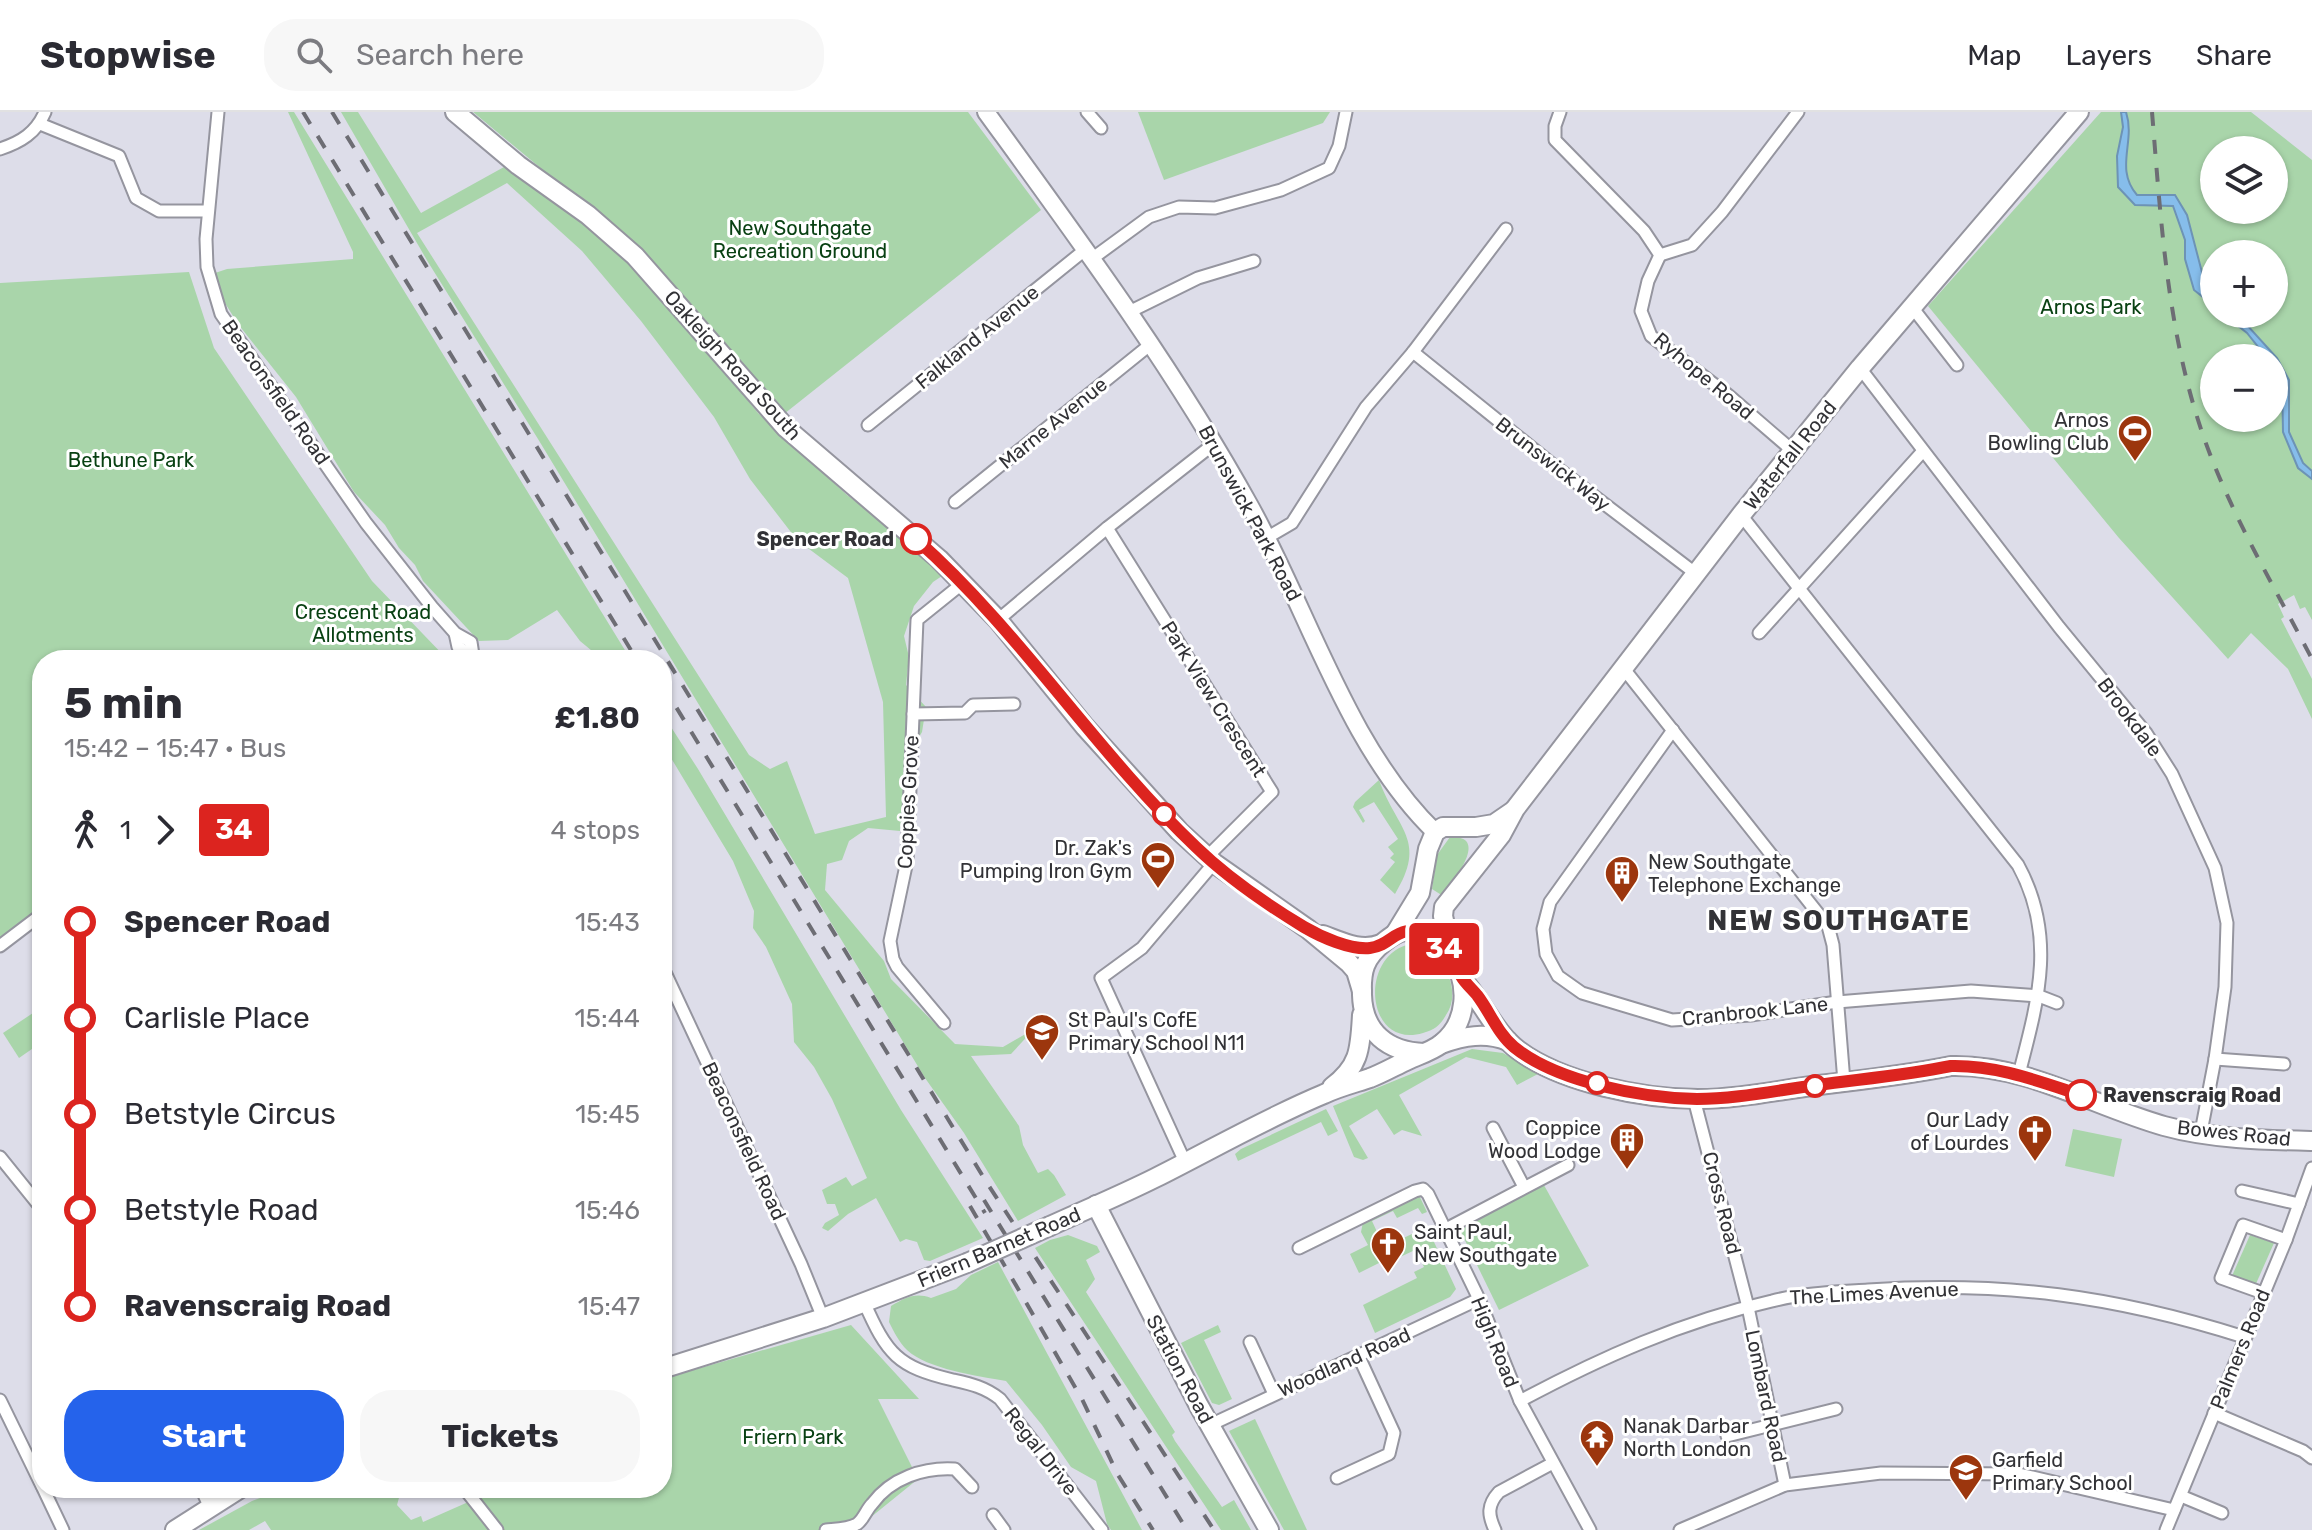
<!DOCTYPE html>
<html lang="en">
<head>
<meta charset="utf-8">
<style>
  :root { --surface:#fff; --page:#f7f7f7; --text:#2b2b33; --muted:#7c7c81; --line:#e1e1e2; --accent:#2563eb }
  body { margin:0; font-family:Rubik,sans-serif; background:var(--page); color:var(--text); height:100vh; display:flex; flex-direction:column; font-size:30px; white-space:nowrap }
  * { box-sizing:border-box; margin:0 }
  p { font-size:26px; color:var(--muted) }
  .icon { flex:none; width:44px; height:44px; fill:none; stroke:currentColor; stroke-width:2; stroke-linecap:round; stroke-linejoin:round }
  .map { position:relative; flex:1; overflow:hidden }
  .side { position:absolute; left:32px; top:538px; width:640px; height:848px; display:flex; flex-direction:column; background:var(--surface); border-radius:32px; box-shadow:0 2px 6px #0004 }
  .side>* { flex:none }
  .badge { padding:0 16px; border-radius:6px; font-size:28px; line-height:52px }
  .tools { position:absolute; left:2200px; top:24px; display:grid; gap:16px }
  .tools a { display:grid; place-items:center; width:88px; height:88px; border-radius:50%; background:var(--surface); box-shadow:0 2px 6px #0004; font-size:40px }
  .map>.badge { position:absolute; translate:-50% -50%; box-shadow:0 0 0 4px #fff }
  .legs { display:flex; align-items:center; gap:12px; height:88px; padding:0 32px; font-size:26px }
  .legs p { margin-inline-start:auto }
  .head { display:flex; align-items:center; justify-content:space-between; height:136px; padding:0 32px }
  h1 { font-size:44px; font-weight:700; line-height:60px }
  .cta { display:flex; gap:16px; margin-top:auto; padding:16px 32px }
  .cta a { flex:1; height:92px; border-radius:32px; background:var(--accent); color:#fff; font-size:32px; font-weight:700; line-height:92px; text-align:center }
  .cta a+a { background:var(--page); color:var(--text) }
  ul { padding:0 32px; list-style:none }
  li { display:flex; align-items:center; gap:28px; height:96px; font-size:30px }
  li i { display:grid; place-items:center; width:12px; height:100%; margin:0 10px; background:currentColor }
  li i::after { content:''; width:20px; height:20px; margin:-10px; border:6px solid; border-radius:50%; background:var(--surface) }
  li p { margin-inline-start:auto }
  li:first-child i { background:linear-gradient(#0000 50%,currentColor 0) }
  li:last-child i { background:linear-gradient(currentColor 50%,#0000 0) }
  header { display:flex; align-items:center; gap:48px; box-sizing:border-box; height:112px; padding:0 40px; background:var(--surface); border-bottom:2px solid var(--line) }
  header strong { font-size:38px }
  nav { display:flex; gap:44px; margin-inline-start:auto; font-size:28px }
  .search { width:560px; height:72px; background:var(--page); display:flex; align-items:center; gap:20px; box-sizing:border-box; padding:0 28px; border-radius:32px; color:var(--muted); font-size:30px }
  .map>svg:first-child { display:block }
</style>
</head>
<body>
<header>
<strong>Stopwise</strong>
<div class="search"><svg class="icon" aria-label="search" viewBox="0 0 24 24"><circle cx="10" cy="10" r="6"/><path d="M15 15l6 6"/></svg>Search here</div>
<nav><a>Map</a><a>Layers</a><a>Share</a></nav>
</header>
<div class="map">
<svg width="2312" height="1418" viewBox="0 0 2312 1418">
  <rect width="100%" height="100%" fill="#dddde9"/>
  <!-- green -->
  <g fill="#a9d5aa" fill-rule="evenodd">
    <path d="M288,0H294L631,548H603L580,529L557,498L508,528L479,529L423,469L415,453L399,436L385,413L354,380L296,285L238,212L220,183L215,161L227,157L353,147V140Z"/>
    <path d="M341,0H358L421,101L504,55L517,57L640,156L758,301L847,383L925,442L942,464L933,470L914,494L904,524L909,545L906,573L926,595L922,620L906,647L900,719L868,716L849,729L842,748L827,752L825,778L884,849L891,867L955,932L1003,935L1034,917L1011,942L971,944L1019,1014L1023,1033L1038,1061L1048,1057L1054,1063L1066,1083L1018,1109L964,1021L925,966L538,327L428,150ZM507,71L582,139L641,209L714,305L750,367L797,428L848,466L883,590L886,705L815,722L787,649L770,657L749,643L417,121Z"/>
    <path d="M473,0H968L1041,98L784,302L626,127Z"/>
    <path d="M1138,0H1330L1323,11L1164,68Z"/>
    <path d="M2101,0H2251L2312,48V508L2305,495L2300,497L2294,483L2278,492L2284,505L2281,507L2312,567V607L2288,557L2251,521L2228,547L2119,426L1928,194ZM2214,38H2274V98H2214ZM2214,142H2274V202H2214ZM2214,246H2274V306H2214Z"/>
    <path d="M189,160L214,236L372,469L448,548H42V798L0,830V171Z"/>
    <path d="M662,601L698,657L901,998L983,1126L930,1149L924,1148L917,1130L906,1127L900,1130L876,1086L848,1102L828,1119L822,1116L825,1111L839,1103L835,1092H827L822,1078L846,1065L852,1074L867,1066L832,987L814,955L794,930L792,892L766,835L753,816L754,799L733,749L662,631Z"/>
    <path d="M1379,668C1397,718 1428,728 1395,782L1380,768L1395,750L1390,746L1394,742L1388,735L1398,727L1374,690L1359,698L1365,709L1363,711L1353,695L1355,690Z"/>
    <path d="M1450,725C1492,723 1451,771 1443,784L1432,777L1437,743Z"/>
    <path d="M1411,832C1441,837 1464,877 1446,903C1440,914 1434,918 1423,921C1365,938 1358,842 1411,832Z"/>
    <path d="M42,895V930L19,946L3,921Z"/>
    <path d="M1472,937L1503,941L1538,962L1517,973L1506,955L1466,945L1399,983L1422,1024L1402,1018L1394,1023L1377,997L1349,1014L1368,1046L1363,1048L1354,1045L1333,994Z"/>
    <path d="M1326,997L1338,1019L1328,1024L1321,1010L1238,1049L1235,1042L1241,1037Z"/>
    <path d="M2073,1017L2122,1027L2114,1065L2065,1054Z"/>
    <path d="M1540,1066L1589,1154L1499,1198L1455,1108Z"/>
    <path d="M1418,1081L1427,1100L1422,1102L1418,1096L1397,1106L1393,1099L1372,1109L1384,1135L1427,1115L1456,1177L1450,1185L1375,1221L1363,1193L1417,1166L1414,1160L1424,1155L1415,1138L1398,1146L1395,1143L1359,1161L1350,1142L1368,1133L1361,1120L1363,1110Z"/>
    <path d="M1068,1123L1097,1134L1100,1140L1086,1148L1095,1167L1086,1180L1175,1320L1172,1323L1175,1329L1222,1395L1234,1388L1251,1418H1221L1035,1136L1050,1128Z"/>
    <path d="M2250,1123L2274,1131L2255,1174L2232,1164Z"/>
    <path d="M998,1150L1142,1418H1111L1107,1412L1096,1369L1071,1355L1042,1313L1006,1269C978,1264 927,1257 907,1238C899,1230 894,1220 889,1210L891,1194C905,1186 915,1180 931,1186L956,1177L971,1163Z"/>
    <path d="M851,1213L919,1287H878L918,1367L855,1418H271L265,1409L249,1418H199L252,1389L287,1376H406L400,1382L397,1393L411,1408L421,1404L423,1410L466,1391L483,1376H662V1267Z"/>
    <path d="M1218,1213L1221,1220L1204,1228L1232,1287L1219,1293L1212,1291L1181,1231Z"/>
    <path d="M1255,1307L1307,1418H1284L1229,1319Z"/>
  </g>
  <!-- water -->
  <g fill="#86bdeb" stroke="#6d93b5" stroke-width="2">
    <path d="M2121,0H2126C2136,30 2114,56 2137,83H2175L2187,103L2204,168L2214,178V194L2194,178L2185,147V128L2173,94L2135,93L2118,75L2117,44L2123,15Z"/>
    <path d="M2223,202H2237L2277,246L2289,268V320L2303,351L2312,359V367L2298,356L2283,320L2282,268L2274,255V246H2267L2247,221Z"/>
  </g>
  <g fill="none" stroke-linecap="round" stroke-linejoin="round">
    <!-- street casing -->
    <g stroke="#95959f" stroke-width="15">
      <g id="street">
        <path d="M218,0L206,127L207,155L221,202L366,411L432,495L455,521L471,530L473,543"/>
        <path d="M1087,0L1101,16"/>
        <path d="M1560,0L1555,14V28L1644,119L1660,143L1648,169L1641,199L1651,224L1728,283L1793,339"/>
        <path d="M40,12L119,44L136,86L159,99H208"/>
        <path d="M0,37C21,30 36,21 45,0"/>
        <path d="M1660,143L1692,133L1722,100L1798,0"/>
        <path d="M1093,146L1149,105L1179,95L1215,96L1281,78L1329,56L1339,34L1346,0"/>
        <path d="M1912,195L1957,253"/>
        <path d="M1129,200L1198,166L1254,149"/>
        <path d="M1413,240L1552,352L1695,461"/>
        <path d="M1860,256L2059,515L2146,621L2172,662L2215,756L2227,811L2225,875L2215,947L2201,1020"/>
        <path d="M868,313L1086,137"/>
        <path d="M955,390L1151,232"/>
        <path d="M1741,403L2018,753C2057,824 2038,889 2019,962"/>
        <path d="M1107,416L1272,680L1207,745"/>
        <path d="M1268,425L1292,411L1366,295L1413,240L1506,117"/>
        <path d="M998,508L1107,416L1215,331"/>
        <path d="M455,521L458,535L475,545"/>
        <path d="M1759,521L1923,339"/>
        <path d="M1624,557L1828,814L1833,833L1844,970"/>
        <path d="M913,602L965,601L973,593L1014,592"/>
        <path d="M1673,618L1550,790L1543,817L1546,842L1558,864L1582,881L1672,908L1751,903L1837,890L1971,879L2039,884L2057,891"/>
        <path d="M0,834L42,802"/>
        <path d="M662,854L801,1152L823,1206"/>
        <path d="M944,911L897,855L893,847L890,829L907,749L917,508L963,471"/>
        <path d="M2215,947L2284,952"/>
        <path d="M1694,987L1748,1195L1785,1373"/>
        <path d="M1493,1016L1524,1075"/>
        <path d="M0,1045L42,1097"/>
        <path d="M1185,1050L1101,866L1142,836L1214,751"/>
        <path d="M2242,1079L2299,1092"/>
        <path d="M1446,1117L1568,1053"/>
        <path d="M1299,1136L1415,1079L1423,1077L1428,1082L1479,1187L1520,1289L1590,1418"/>
        <path d="M2263,1181L2221,1166L2243,1113L2286,1128"/>
        <path d="M864,1190C887,1242 897,1255 953,1268C971,1272 985,1275 1000,1287L1102,1418"/>
        <path d="M1250,1230L1274,1282"/>
        <path d="M0,1288L42,1374"/>
        <path d="M1520,1289C1600,1246 1683,1209 1772,1189C1803,1181 1836,1180 1868,1178C2004,1169 2115,1184 2244,1225"/>
        <path d="M2214,1301L2303,1339L2312,1346"/>
        <path d="M1210,1313L1479,1187"/>
        <path d="M1727,1324L1836,1297"/>
        <path d="M1337,1366L1389,1342L1394,1321L1359,1245"/>
        <path d="M43,1376L63,1418"/>
        <path d="M201,1376L210,1396"/>
        <path d="M464,1376L497,1418"/>
        <path d="M2181,1384L2222,1401"/>
        <path d="M993,1403L1004,1418"/>
        <path d="M826,1418C836,1417 848,1417 857,1412C864,1407 866,1398 872,1392C891,1366 924,1355 955,1357L972,1375"/>
        <path d="M1495,1418C1488,1403 1487,1393 1499,1380L1553,1351"/>
        <path d="M1680,1418L1785,1373L1881,1361L2019,1362L2174,1398"/>
        <path d="M2166,1418L2286,1128L2312,1056"/>
      </g>
    </g>
    <!-- secondary casing -->
    <g stroke="#95959f" stroke-width="20">
      <path id="secondary" d="M986,0C1079,128 1173,255 1250,394C1308,498 1348,636 1435,720"/>
    </g>
    <!-- primary casing -->
    <g stroke="#95959f" stroke-width="22">
      <g id="primary">
        <path d="M455,0L518,53L588,103L635,144L786,316L939,447L998,508L1085,615L1179,719L1214,751L1308,817L1349,851L1356,859L1362,879"/>
        <path d="M1395,822L1420,781L1428,737L1435,720L1443,715H1476L1494,712L1513,699"/>
        <path d="M1323,823C1342,830 1361,840 1381,832"/>
        <path d="M1453,848L1443,804L1444,795L1501,723L1515,697L1741,403L1860,256L2079,0"/>
        <path d="M1462,867C1482,889 1495,921 1518,938C1562,971 1644,987 1698,987C1739,987 1778,978 1819,973C1863,968 1907,963 1951,954C2026,952 2093,994 2164,1014C2211,1027 2264,1028 2312,1029"/>
        <path d="M1441,932C1464,924 1485,920 1508,929"/>
        <path d="M1332,975C1360,954 1360,937 1362,903"/>
        <path d="M1096,1093L1199,1294L1269,1418"/>
        <path d="M1050,1114C1085,1098 1121,1083 1155,1066C1211,1038 1266,1006 1324,982C1339,975 1355,971 1370,966C1383,961 1395,954 1408,948C1419,943 1432,939 1441,932C1468,911 1470,871 1451,845C1440,831 1423,817 1405,819C1396,820 1390,825 1384,830C1364,846 1361,859 1362,883C1363,920 1388,940 1424,941"/>
        <path d="M662,1257L823,1206L967,1151"/>
        <path d="M175,1418L241,1376"/>
      </g>
    </g>
    <!-- street -->
    <use href="#street" stroke="#fff" stroke-width="11"/>
    <!-- secondary -->
    <use href="#secondary" stroke="#fff" stroke-width="16"/>
    <!-- primary -->
    <use href="#primary" stroke="#fff" stroke-width="18"/>
    <!-- rail -->
    <g stroke="#6d6d74" stroke-width="4" stroke-dasharray="14 14" stroke-linecap="butt">
      <path d="M303,0L637,548"/>
      <path d="M332,0L987,1071L1214,1418"/>
      <path d="M2152,0C2161,109 2167,219 2203,323C2230,401 2274,474 2312,547"/>
      <path d="M662,572L985,1101"/>
      <path d="M984,1088L1187,1418"/>
      <path d="M970,1094L1082,1287L1118,1363L1153,1418"/>
    </g>
    <!-- primary-bridge casing -->
    <g stroke="#95959f" stroke-width="22" stroke-linecap="butt">
      <path id="primary-bridge" d="M967,1151L1050,1114"/>
    </g>
    <!-- primary-bridge -->
    <use href="#primary-bridge" stroke="#fff" stroke-width="18"/>
  </g>
  <g fill="none" stroke-linecap="round" stroke-linejoin="round">
    <!-- line-1 casing -->
    <g stroke="#fff" stroke-width="18">
      <path id="line-1" d="M916,427C1020,519 1095,639 1196,735C1227,765 1266,792 1304,815C1321,825 1350,838 1370,836C1395,833 1396,808 1429,825C1445,834 1452,848 1461,864C1465,871 1472,877 1477,883C1490,900 1498,922 1514,935C1557,970 1642,986 1697,987C1737,987 1778,978 1818,973C1862,967 1907,963 1951,954C1997,953 2038,969 2081,983"/>
    </g>
    <!-- line-1 -->
    <use href="#line-1" stroke="#dc241f" stroke-width="12"/>
  </g>
  <!-- icons -->
  <defs>
    <g id="stadium-pin" transform="scale(1.8)"><path d="M0 17L-7.5 6A9.5 9.5 0 1 1 7.5 6Z" fill="#9c360d" stroke="#fff"/><path d="M0-5a6.5 5 0 1 0 0 10a6.5 5 0 1 0 0-10ZM-3.5-1.8h7v3.6h-7Z" fill="#fff"/></g>
    <g id="building-pin" transform="scale(1.8)"><path d="M0 17L-7.5 6A9.5 9.5 0 1 1 7.5 6Z" fill="#9c360d" stroke="#fff"/><path d="M-4-6H4V6H1V3H-1V6H-4ZM-2.5-4.3h1.7v1.8h-1.7ZM.8-4.3h1.7v1.8H.8ZM-2.5-1h1.7V.8h-1.7ZM.8-1h1.7V.8H.8Z" fill="#fff"/></g>
    <g id="school-pin" transform="scale(1.8)"><path d="M0 17L-7.5 6A9.5 9.5 0 1 1 7.5 6Z" fill="#9c360d" stroke="#fff"/><path d="M0-5L7-2L0 1L-7-2ZM-4 1L0 2.5L4 1V4Q0 6-4 4Z" fill="#fff"/></g>
    <g id="church-pin" transform="scale(1.8)"><path d="M0 17L-7.5 6A9.5 9.5 0 1 1 7.5 6Z" fill="#9c360d" stroke="#fff"/><path d="M-1.2-6h2.4v3.5h3.3v2.4h-3.3V6h-2.4V-.1h-3.3v-2.4h3.3Z" fill="#fff"/></g>
    <g id="temple-pin" transform="scale(1.8)"><path d="M0 17L-7.5 6A9.5 9.5 0 1 1 7.5 6Z" fill="#9c360d" stroke="#fff"/><path d="M0-6L5-2H3V0L6.5 2.5H4V6H1.5V3h-3V6H-4V2.5H-6.5L-3 0V-2H-5Z" fill="#fff"/></g>
  </defs>
  <g fill-rule="evenodd">
    <use href="#stadium-pin" x="2135" y="320"/>
    <use href="#stadium-pin" x="1158" y="747"/>
    <use href="#building-pin" x="1622" y="761"/>
    <use href="#school-pin" x="1042" y="919"/>
    <use href="#church-pin" x="2035" y="1020"/>
    <use href="#building-pin" x="1627" y="1028"/>
    <use href="#church-pin" x="1388" y="1132"/>
    <use href="#temple-pin" x="1597" y="1325"/>
    <use href="#school-pin" x="1966" y="1359"/>
  </g>
  <!-- markers -->
  <g fill="#fff" stroke="#dc241f" stroke-width="4">
    <circle cx="916" cy="427" r="14"/>
    <circle cx="1164" cy="702" r="10"/>
    <circle cx="1597" cy="971" r="10"/>
    <circle cx="1815" cy="974" r="10"/>
    <circle cx="2081" cy="983" r="14"/>
  </g>
  <g text-anchor="middle" stroke-width="6" stroke-linejoin="round" paint-order="stroke">
    <!-- park labels -->
    <g font-size="20" fill="#094113" stroke="#fff">
      <text x="800" y="123">New Southgate<tspan x="800" dy="23">Recreation Ground</tspan></text>
      <text x="2091" y="202">Arnos Park</text>
      <text x="131" y="355">Bethune Park</text>
      <text x="363" y="507">Crescent Road<tspan x="363" dy="23">Allotments</tspan></text>
      <text x="793" y="1332">Friern Park</text>
    </g>
    <!-- street labels -->
    <g font-size="20" fill="#323236" stroke="#fff">
      <text transform="translate(977 225) rotate(-39)" y="7">Falkland Avenue</text>
      <text transform="translate(733 253) rotate(48)" y="7">Oakleigh Road South</text>
      <text transform="translate(1704 264) rotate(40)" y="7">Ryhope Road</text>
      <text transform="translate(276 280) rotate(55)" y="7">Beaconsfield Road</text>
      <text transform="translate(1053 311) rotate(-39)" y="7">Marne Avenue</text>
      <text transform="translate(1790 343) rotate(-51)" y="7">Waterfall Road</text>
      <text transform="translate(1553 352) rotate(38)" y="7">Brunswick Way</text>
      <text transform="translate(1250 401) rotate(62)" y="7">Brunswick Park Road</text>
      <text transform="translate(1214 587) rotate(58)" y="7">Park View Crescent</text>
      <text transform="translate(2130 605) rotate(53)" y="7">Brookdale</text>
      <text transform="translate(908 690) rotate(-87)" y="7">Coppies Grove</text>
      <text transform="translate(1755 899) rotate(-6)" y="7">Cranbrook Lane</text>
      <text transform="translate(2234 1021) rotate(6)" y="7">Bowes Road</text>
      <text transform="translate(744 1029) rotate(65)" y="7">Beaconsfield Road</text>
      <text transform="translate(1722 1091) rotate(76)" y="7">Cross Road</text>
      <text transform="translate(999 1135) rotate(-23)" y="7">Friern Barnet Road</text>
      <text transform="translate(1874 1181) rotate(-3)" y="7">The Limes Avenue</text>
      <text transform="translate(1495 1230) rotate(68)" y="7">High Road</text>
      <text transform="translate(2240 1237) rotate(-68)" y="7">Palmers Road</text>
      <text transform="translate(1344 1250) rotate(-24)" y="7">Woodland Road</text>
      <text transform="translate(1180 1257) rotate(62)" y="7">Station Road</text>
      <text transform="translate(1766 1284) rotate(78)" y="7">Lombard Road</text>
      <text transform="translate(1041 1339) rotate(52)" y="7">Regal Drive</text>
    </g>
    <!-- poi labels -->
    <g font-size="20" fill="#323236" stroke="#fff" text-anchor="start">
      <text x="2109" y="315" text-anchor="end">Arnos<tspan x="2109" dy="23">Bowling Club</tspan></text>
      <text x="1132" y="743" text-anchor="end">Dr. Zak's<tspan x="1132" dy="23">Pumping Iron Gym</tspan></text>
      <text x="1648" y="757">New Southgate<tspan x="1648" dy="23">Telephone Exchange</tspan></text>
      <text x="1068" y="915">St Paul's CofE<tspan x="1068" dy="23">Primary School N11</tspan></text>
      <text x="2009" y="1015" text-anchor="end">Our Lady<tspan x="2009" dy="23">of Lourdes</tspan></text>
      <text x="1601" y="1023" text-anchor="end">Coppice<tspan x="1601" dy="23">Wood Lodge</tspan></text>
      <text x="1414" y="1127">Saint Paul,<tspan x="1414" dy="23">New Southgate</tspan></text>
      <text x="1623" y="1321">Nanak Darbar<tspan x="1623" dy="23">North London</tspan></text>
      <text x="1992" y="1355">Garfield<tspan x="1992" dy="23">Primary School</tspan></text>
    </g>
    <!-- stop labels -->
    <g font-size="20" font-weight="bold" fill="#323236" stroke="#fff" text-anchor="end">
      <text x="894" y="434">Spencer Road</text>
      <text x="2103" y="990" text-anchor="start">Ravenscraig Road</text>
    </g>
    <!-- district labels -->
    <g font-size="28" font-weight="bold" letter-spacing="2" fill="#323236" stroke="#fff">
      <text x="1839" y="818">NEW SOUTHGATE</text>
    </g>
  </g>
</svg>
<div class="tools">
<a><svg class="icon" aria-label="layers" viewBox="0 0 24 24"><path d="M12 4l9 5-9 5-9-5zM3 14l9 5 9-5"/></svg></a>
<a>+</a>
<a>−</a>
</div>
<b class="badge" style="left:1444px;top:837px;background:#dc241f;color:#fff">34</b>
<section class="side">
<div class="head"><div><h1>5 min</h1><p>15:42 – 15:47 · Bus</p></div><b>£1.80</b></div>
<div class="legs"><svg class="icon" aria-label="walk" viewBox="0 0 24 24"><circle cx="13" cy="4" r="2"/><path d="M13 8l-2 6 4 7M11 14l-3 7M7 12l3-4h3l4 4"/></svg>1<svg class="icon" aria-label="forward" viewBox="0 0 24 24"><path d="M9 5l7 7-7 7"/></svg><b class="badge" style="background:#dc241f;color:#fff">34</b><p>4 stops</p></div>
<ul>
<li><i style="color:#dc241f"></i><b>Spencer Road</b><p>15:43</p></li>
<li><i style="color:#dc241f"></i><span>Carlisle Place</span><p>15:44</p></li>
<li><i style="color:#dc241f"></i><span>Betstyle Circus</span><p>15:45</p></li>
<li><i style="color:#dc241f"></i><span>Betstyle Road</span><p>15:46</p></li>
<li><i style="color:#dc241f"></i><b>Ravenscraig Road</b><p>15:47</p></li>
</ul>
<div class="cta"><a>Start</a><a>Tickets</a></div>
</section>
</div>
</body>
</html>
